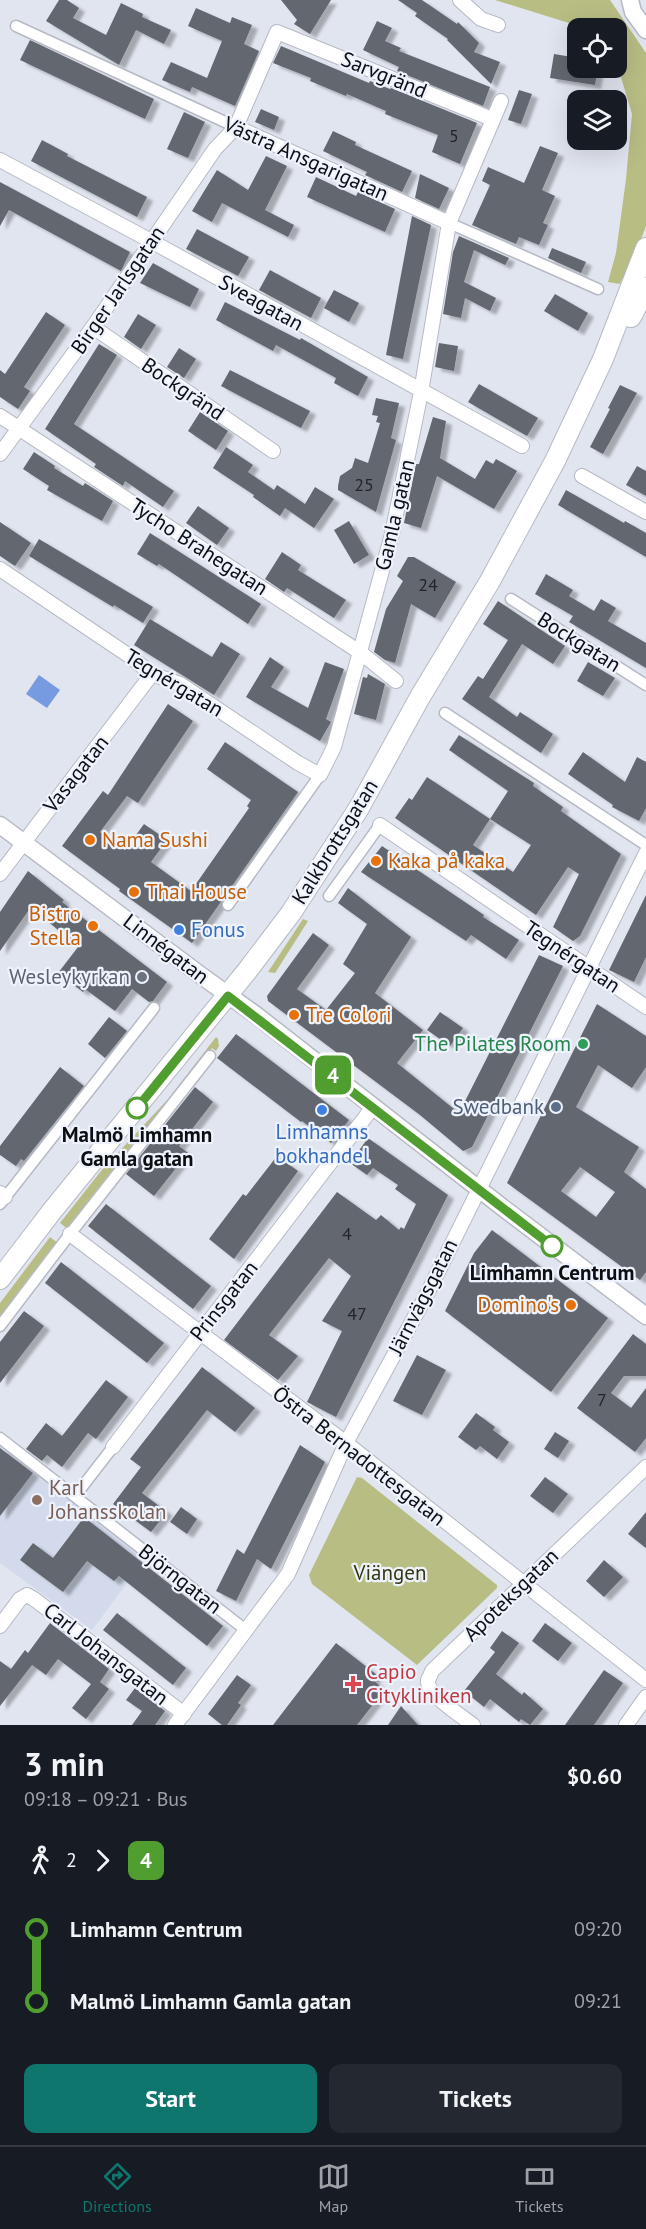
<!DOCTYPE html>
<html lang="en">
<head>
<meta charset="utf-8">
<style>
  :root { --surface:#171b24; --page:#242831; --text:#f1f3f6; --muted:#9ea1a6; --line:#363941; --accent:#0f766e }
  body { margin:0; font-family:"PT Sans",sans-serif; background:var(--page); color:var(--text); height:100vh; display:flex; flex-direction:column; font-size:22px; white-space:nowrap }
  * { box-sizing:border-box; margin:0 }
  p { font-size:20px; color:var(--muted) }
  .icon { flex:none; width:33px; height:33px; fill:none; stroke:currentColor; stroke-width:2; stroke-linecap:round; stroke-linejoin:round }
  .map { position:relative; height:1725px; overflow:hidden }
  .side { display:flex; flex-direction:column; background:var(--surface); flex:1 }
  .side>* { flex:none }
  .badge { padding:0 12px; border-radius:9px; font-size:21px; line-height:39px }
  .controls { position:absolute; left:567px; top:18px; display:grid; gap:12px }
  .controls a { display:grid; place-items:center; width:60px; height:60px; border-radius:12px; background:var(--surface); box-shadow:0 6px 24px #0002; font-size:30px }
  .map>.badge { position:absolute; translate:-50% -50%; box-shadow:0 0 0 3px #fff }
  .legs { display:flex; align-items:center; gap:9px; height:66px; padding:0 24px; font-size:20px }
  .legs p { margin-inline-start:auto }
  .overview { display:flex; align-items:center; justify-content:space-between; height:102px; padding:0 24px }
  h1 { font-size:33px; font-weight:700; line-height:45px }
  .action { display:flex; gap:12px; margin-top:auto; padding:12px 24px }
  .action a { flex:1; height:69px; border-radius:12px; background:var(--accent); color:#fff; font-size:24px; font-weight:700; line-height:69px; text-align:center }
  .action a+a { background:var(--page); color:var(--text) }
  ul { padding:0 24px; list-style:none }
  li { display:flex; align-items:center; gap:21px; height:72px; font-size:22px }
  li i { display:grid; place-items:center; width:9px; height:100%; margin:0 8px; background:currentColor }
  li i::after { content:''; width:15px; height:15px; margin:-8px; border:4px solid; border-radius:50%; background:var(--surface) }
  li p { margin-inline-start:auto }
  li:first-child i { background:linear-gradient(#0000 50%,currentColor 0) }
  li:last-child i { background:linear-gradient(currentColor 50%,#0000 0) }
  .dock { display:flex; justify-content:space-around; align-items:center; height:84px; border-top:2px solid var(--line); background:var(--surface); font-size:16px; color:var(--muted) }
  .dock a { display:grid; justify-items:center; gap:3px }
  .dock .active { color:var(--accent) }
  .map>svg:first-child { display:block }
</style>
</head>
<body>
<div class="map">
<svg width="646" height="1725" viewBox="0 0 646 1725">
  <defs>
    <filter id="shadow"><feDropShadow dx="6" dy="4" stdDeviation="1.5" flood-color="#0004"/></filter>
  </defs>
  <rect width="100%" height="100%" fill="#e1e5ef"/>
  <!-- built -->
  <path fill="#d2daeb" d="M0,1443L146,1557L92,1630L0,1563Z"/>
  <!-- green -->
  <g fill="#b8bd84">
    <path d="M495,0H610L646,53V226L626,280L622,279L620,284L608,282L616,253L626,179L632,114L617,64L616,28H585Z"/>
    <path d="M303,919L308,921L277,970L275,973L268,972Z"/>
    <path d="M216,1037L218,1039L219,1046L216,1051L212,1048L173,1099L137,1139L68,1229L60,1223L101,1171L169,1098Z"/>
    <path d="M50,1237L58,1243L0,1320V1303Z"/>
    <path d="M357,1477L362,1478L497,1585V1588L417,1665L312,1584L309,1575Z"/>
  </g>
  <!-- water -->
  <path fill="#779be1" d="M39,675L60,690L47,708L26,694Z"/>
  <!-- building -->
  <g fill="#646870" fill-rule="evenodd" filter="url(#shadow)">
    <path d="M59,0H67L79,8L73,18L106,35L121,3L143,14L142,17L171,30L164,44L136,30L119,65L46,21Z"/>
    <path d="M281,0H331L310,34L294,24L297,20Z"/>
    <path d="M398,0H422L457,24L458,22L479,43L474,52L500,62L491,84L447,40L448,39L415,16L417,13Z"/>
    <path d="M196,8L230,23L232,17L252,25L244,44L259,51L235,106L192,87L190,92L162,80L171,62L207,78L222,41L188,26Z"/>
    <path d="M377,21L392,28L385,41L401,48L399,51L490,87L483,106L397,71L399,67L363,50Z"/>
    <path d="M30,40L154,99L145,119L20,60Z"/>
    <path d="M281,46L369,83L370,81L390,89L391,88L477,123L460,164L432,152L438,135L385,114L386,111L347,94L346,96L310,81L311,78L273,63Z"/>
    <path d="M554,54L578,58V68H598L595,85L550,78Z"/>
    <path d="M519,90L532,94L521,124L508,120Z"/>
    <path d="M261,109L279,117L274,130L255,122Z"/>
    <path d="M184,112L205,122L188,158L167,149Z"/>
    <path d="M333,131L356,142L355,145L412,171L402,192L365,175L367,172L323,151Z"/>
    <path d="M42,140L68,154L67,156L147,197L137,217L31,161Z"/>
    <path d="M540,146L558,153L542,190L555,196L543,223L548,225L539,245L519,237L516,244L472,225L490,185L482,181L488,167L524,183Z"/>
    <path d="M266,156L287,166L265,210L294,225L288,237L222,203L212,222L192,211L217,170L248,190Z"/>
    <path d="M420,174L449,188L439,209L415,198Z"/>
    <path d="M316,177L356,196L358,192L395,209L385,232L307,197Z"/>
    <path d="M0,182L130,252L121,271L9,210L0,226Z"/>
    <path d="M412,216L431,225L403,359L386,355Z"/>
    <path d="M197,229L249,257L238,276L186,249Z"/>
    <path d="M459,236L509,258L505,265L474,250L464,282L496,298L490,311L465,298L461,318L443,314L453,252Z"/>
    <path d="M552,248L586,262L581,273L548,258Z"/>
    <path d="M153,263L199,289L190,307L140,283Z"/>
    <path d="M270,270L321,298L311,318L259,290Z"/>
    <path d="M334,290L359,303L349,322L324,308Z"/>
    <path d="M555,294L588,313L578,331L544,311Z"/>
    <path d="M225,302L300,340L301,338L368,377L358,396L334,383L336,378L276,345L273,351L216,320Z"/>
    <path d="M46,312L65,325L24,387L30,391L18,409L0,397V370L5,374Z"/>
    <path d="M138,314L156,325L141,349L124,337Z"/>
    <path d="M439,343L458,346L454,371L435,367Z"/>
    <path d="M99,344L117,355L74,424L174,491L163,507L125,481L123,486L94,467L96,464L45,429Z"/>
    <path d="M179,348L196,359L184,378L167,367Z"/>
    <path d="M230,370L310,411L301,428L221,386Z"/>
    <path d="M479,384L538,418L527,436L468,402Z"/>
    <path d="M620,385L637,393L603,454L590,447L610,409L608,408Z"/>
    <path d="M376,398L399,403L391,438L396,440L376,512L338,490V486L340,476L352,468L355,458L368,463L380,423L376,422L378,416L372,415Z"/>
    <path d="M200,412L228,431L216,450L188,431Z"/>
    <path d="M433,417L446,421L440,458L475,479L486,460L493,464L496,459L517,471L494,509L437,476L421,528L404,523L414,474L416,464H419Z"/>
    <path d="M226,447L253,465L248,472L274,490L277,485L305,504L315,487L334,499L314,528L285,508L280,516L253,497L254,495L213,468Z"/>
    <path d="M34,452L55,466L54,468L83,486L85,483L113,501L102,521L47,490L49,486L23,469Z"/>
    <path d="M637,466L646,471V496L626,485Z"/>
    <path d="M566,490L624,523L625,521L646,533V557L558,505Z"/>
    <path d="M198,506L229,528L217,545L186,523Z"/>
    <path d="M349,521L369,555L354,564L334,530Z"/>
    <path d="M0,522L31,543L15,566L0,556Z"/>
    <path d="M150,533L261,604L248,624L159,564L157,566L137,554Z"/>
    <path d="M39,539L153,607L143,623L114,605L113,607L29,556Z"/>
    <path d="M282,552L301,565L298,570L346,600L334,618L287,588L284,592L265,579Z"/>
    <path d="M408,557H414L456,582L435,618L411,604L395,663L385,660L374,652L386,609L403,581L397,576Z"/>
    <path d="M546,574L573,590L569,596L594,611L601,599L616,608L608,621L646,643V668L569,622L573,616L535,594Z"/>
    <path d="M498,601L565,646L553,664L522,644L489,697L517,717L520,712L553,734L541,753L462,699L478,676L483,679L508,640L483,624Z"/>
    <path d="M150,619L212,657L221,642L240,654L214,695L134,645Z"/>
    <path d="M270,657L284,667L271,687L308,708L325,662L344,669L326,719L331,722L320,741L246,697Z"/>
    <path d="M588,662L615,678L603,696L577,681Z"/>
    <path d="M368,674L385,684L376,720L354,714L363,677L367,678Z"/>
    <path d="M168,704L193,721L138,803L127,796L100,832L125,850L144,824L167,840L151,862L191,891L249,808L247,806L251,800L207,769L225,742L298,792L192,943L119,891L120,889L62,846L103,791L108,795Z"/>
    <path d="M459,735L534,783L533,786L563,807L561,811L621,854L580,936L573,941L553,927L579,874L568,867L536,915L395,818L409,798L412,800L427,777L490,819L508,791L449,750ZM490,819L531,845L513,872L473,845Z"/>
    <path d="M583,752L625,782L637,757L646,762V808L639,821L612,807L613,805L568,774Z"/>
    <path d="M382,846L484,915L483,917L519,940L506,959L471,935L466,941L361,872Z"/>
    <path d="M28,871L64,900L62,902L167,982L153,1001L149,1002L132,989L115,1011L85,989L83,992L58,973L78,947L31,907L0,951V912Z"/>
    <path d="M348,888L411,937L375,993L423,1030L397,1063L459,1113L539,955L563,966L472,1147L463,1151L420,1115L268,1001L267,996L313,933L329,945L297,989L326,1010L355,973L343,964L367,924L338,903Z"/>
    <path d="M646,895V957L634,982L609,970Z"/>
    <path d="M597,1004L646,1036V1067L632,1088L598,1065L576,1107L639,1147L624,1172L646,1189V1272L640,1280L507,1183ZM580,1167L615,1192L596,1217L561,1191Z"/>
    <path d="M440,1012L463,1028L450,1046L427,1030Z"/>
    <path d="M109,1017L127,1031L105,1058L88,1044Z"/>
    <path d="M236,1034L349,1120L331,1143L302,1121L301,1122L217,1058Z"/>
    <path d="M60,1067L84,1086L24,1161L21,1159L16,1166L0,1155V1146Z"/>
    <path d="M195,1087L213,1102L179,1146L188,1153L154,1196L126,1174Z"/>
    <path d="M368,1138L448,1195L336,1417L307,1402L342,1331L322,1321L351,1276L329,1258L269,1335L298,1356L278,1380L224,1340L337,1192L376,1220L381,1215L399,1230L401,1227L404,1229L416,1204L395,1189L398,1185L373,1168L367,1175L350,1163Z"/>
    <path d="M277,1156L298,1171L234,1259L209,1239L243,1194L246,1196Z"/>
    <path d="M106,1204L211,1286L193,1309L88,1226Z"/>
    <path d="M492,1230L608,1318L551,1392L445,1311L474,1253Z"/>
    <path d="M61,1262L164,1343L147,1363L45,1283Z"/>
    <path d="M24,1311L44,1326L0,1383V1342Z"/>
    <path d="M633,1334L646,1344V1376H624L611,1393L631,1408L646,1388V1438L635,1452L577,1408Z"/>
    <path d="M417,1355L446,1370L422,1415L393,1401Z"/>
    <path d="M202,1367L255,1408L235,1432L207,1410L142,1493L167,1512L151,1532L113,1504L141,1467L130,1459Z"/>
    <path d="M106,1380L128,1397L96,1439L88,1433L62,1467L47,1455L42,1461L26,1449L46,1423L62,1436Z"/>
    <path d="M476,1413L495,1427L493,1430L509,1442L497,1459L480,1446L476,1450L458,1437Z"/>
    <path d="M555,1432L569,1441L558,1458L544,1449Z"/>
    <path d="M300,1445L325,1462L271,1569L257,1559L236,1601L216,1591L237,1549L244,1554Z"/>
    <path d="M0,1448L33,1473L0,1516Z"/>
    <path d="M545,1477L568,1494L553,1513L530,1496Z"/>
    <path d="M181,1507L197,1519L187,1534L170,1522Z"/>
    <path d="M646,1512V1548L628,1534Z"/>
    <path d="M84,1517L223,1626L207,1646L119,1576L114,1581L87,1561L63,1592L20,1560L33,1543L53,1558Z"/>
    <path d="M604,1560L623,1577L604,1597L586,1581Z"/>
    <path d="M117,1613L186,1668L173,1685L103,1630Z"/>
    <path d="M50,1623L109,1669L100,1682L109,1689L86,1719L72,1708L91,1684L58,1659L46,1675L32,1665L0,1706V1661L11,1669L25,1650L28,1653Z"/>
    <path d="M545,1623L572,1643L558,1661L532,1641Z"/>
    <path d="M502,1631L519,1643L496,1674L522,1695L524,1692L543,1709L530,1725L521,1719L519,1722L490,1699L484,1707L464,1691L495,1652L490,1648Z"/>
    <path d="M336,1643L377,1675L373,1680L379,1685L376,1689L382,1693L357,1725H273Z"/>
    <path d="M604,1670L623,1683L594,1725H565Z"/>
    <path d="M237,1675L251,1685L238,1703L241,1705L227,1725H222L208,1714Z"/>
    <path d="M135,1688L165,1711L155,1725H132L142,1711L126,1700Z"/>
    <path d="M401,1706L418,1725H388Z"/>
  </g>
  <g fill="none" stroke-linecap="round" stroke-linejoin="round">
    <!-- pedestrian casing -->
    <g stroke="#b6bac4" stroke-width="13">
      <g id="pedestrian">
        <path d="M16,26L236,127"/>
        <path d="M449,223L598,289"/>
        <path d="M511,599L646,685"/>
        <path d="M445,713L646,845"/>
        <path d="M329,896L380,825"/>
        <path d="M228,905L320,775"/>
        <path d="M0,1204L154,1008"/>
        <path d="M0,1326L70,1234L210,1056"/>
        <path d="M0,1438L247,1631"/>
        <path d="M75,1496L113,1447"/>
      </g>
    </g>
    <!-- minor casing -->
    <g stroke="#b6bac4" stroke-width="16">
      <g id="minor">
        <path d="M460,0L481,19L498,25"/>
        <path d="M236,127L449,223"/>
        <path d="M0,160L151,241L522,446"/>
        <path d="M93,327L273,451"/>
        <path d="M0,416L361,653L396,681"/>
        <path d="M0,454L93,327L215,149L236,127L277,32L492,119"/>
        <path d="M582,476L646,512"/>
        <path d="M0,569L128,655L152,674L180,684L298,763L320,775L334,747L392,534L421,392L449,223L501,101"/>
        <path d="M380,825L646,1007"/>
        <path d="M0,874L152,674"/>
        <path d="M0,1193L5,1197"/>
        <path d="M70,1234L346,1443L646,1680"/>
        <path d="M113,1447L373,1107"/>
        <path d="M0,1626L20,1599L27,1595L34,1599L184,1714"/>
        <path d="M175,1725L288,1574L346,1443L426,1296L646,853"/>
        <path d="M473,1725C463,1717 426,1694 428,1680C428,1680 432,1672 432,1671L646,1467"/>
        <path d="M626,1725L646,1697"/>
      </g>
    </g>
    <!-- tertiary casing -->
    <g stroke="#b6bac4" stroke-width="19">
      <g id="tertiary">
        <path d="M630,0L633,12L646,30"/>
        <path d="M0,825L199,974L256,1015L502,1207L646,1316"/>
      </g>
    </g>
    <!-- secondary casing -->
    <g stroke="#b6bac4" stroke-width="22">
      <g id="secondary">
        <path d="M631,317L646,288"/>
        <path d="M0,1279L52,1211L247,971L291,913L359,808L420,697L490,581L555,461L603,359L646,248"/>
      </g>
    </g>
    <!-- pedestrian -->
    <use href="#pedestrian" stroke="#fff" stroke-width="10"/>
    <!-- minor -->
    <use href="#minor" stroke="#fff" stroke-width="14"/>
    <!-- tertiary -->
    <use href="#tertiary" stroke="#fff" stroke-width="16"/>
    <!-- secondary -->
    <use href="#secondary" stroke="#fff" stroke-width="20"/>
  </g>
  <g fill="none" stroke-linecap="round" stroke-linejoin="round">
    <!-- line-1 casing -->
    <g stroke="#fff" stroke-width="14">
      <path id="line-1" d="M137,1108L228,996L552,1246"/>
    </g>
    <!-- line-1 -->
    <use href="#line-1" stroke="#509e2f" stroke-width="9"/>
  </g>
  <!-- markers -->
  <g fill="#e8710a" stroke="#eef2fc" stroke-width="2">
    <circle cx="90" cy="840" r="6"/>
    <circle cx="376" cy="861" r="6"/>
    <circle cx="134" cy="892" r="6"/>
    <circle cx="93" cy="926" r="6"/>
    <circle cx="294" cy="1015" r="6"/>
    <circle cx="571" cy="1305" r="6"/>
  </g>
  <g fill="#3f7fe0" stroke="#eef2fc" stroke-width="2">
    <circle cx="179" cy="930" r="6"/>
    <circle cx="322" cy="1110" r="6"/>
  </g>
  <circle fill="#6b7280" stroke="#eef2fc" stroke-width="2" cx="142" cy="977" r="6"/>
  <circle fill="#2e9e5b" stroke="#eef2fc" stroke-width="2" cx="583" cy="1044" r="6"/>
  <circle fill="#5c6f8a" stroke="#eef2fc" stroke-width="2" cx="556" cy="1107" r="6"/>
  <g fill="#fff" stroke="#509e2f" stroke-width="3">
    <circle cx="137" cy="1108" r="10"/>
    <circle cx="552" cy="1246" r="10"/>
  </g>
  <circle fill="#8d6e63" stroke="#eef2fc" stroke-width="2" cx="37" cy="1500" r="6"/>
  <path fill="#e0444e" stroke="#eef2fc" stroke-width="2" d="M350 1675h6v6h6v6h-6v6h-6v-6h-6v-6h6z"/>
  <g text-anchor="middle" stroke-width="4.5" stroke-linejoin="round" paint-order="stroke">
    <!-- number labels -->
    <g font-size="18" fill="#232429">
      <text x="454" y="142">5</text>
      <text x="364" y="491">25</text>
      <text x="428" y="591">24</text>
      <text x="347" y="1240">4</text>
      <text x="357" y="1320">47</text>
      <text x="602" y="1406">7</text>
    </g>
    <!-- street labels -->
    <g font-size="21" fill="#0d0e11" stroke="#eef2fc">
      <text transform="translate(384 75) rotate(22)" y="7">Sarvgränd</text>
      <text transform="translate(306 159) rotate(24)" y="7">Västra Ansgarigatan</text>
      <text transform="translate(118 290) rotate(-56)" y="7">Birger Jarlsgatan</text>
      <text transform="translate(261 303) rotate(29)" y="7">Sveagatan</text>
      <text transform="translate(183 389) rotate(34)" y="7">Bockgränd</text>
      <text transform="translate(395 515) rotate(-77)" y="7">Gamla gatan</text>
      <text transform="translate(199 547) rotate(33)" y="7">Tycho Brahegatan</text>
      <text transform="translate(579 642) rotate(32)" y="7">Bockgatan</text>
      <text transform="translate(174 683) rotate(31)" y="7">Tegnérgatan</text>
      <text transform="translate(76 774) rotate(-52)" y="7">Vasagatan</text>
      <text transform="translate(335 842) rotate(-58)" y="7">Kalkbrottsgatan</text>
      <text transform="translate(166 949) rotate(37)" y="7">Linnégatan</text>
      <text transform="translate(572 957) rotate(34)" y="7">Tegnérgatan</text>
      <text transform="translate(423 1297) rotate(-63)" y="7">Järnvägsgatan</text>
      <text transform="translate(224 1301) rotate(-52)" y="7">Prinsgatan</text>
      <text transform="translate(359 1456) rotate(38)" y="7">Östra Bernadottesgatan</text>
      <text transform="translate(180 1579) rotate(38)" y="7">Björngatan</text>
      <text transform="translate(511 1595) rotate(-44)" y="7">Apoteksgatan</text>
      <text transform="translate(106 1654) rotate(38)" y="7">Carl Johansgatan</text>
    </g>
    <!-- food labels -->
    <g font-size="21" fill="#c56008" stroke="#eef2fc" text-anchor="start">
      <text x="102" y="847">Nama Sushi</text>
      <text x="388" y="868">Kaka på kaka</text>
      <text x="146" y="899">Thai House</text>
      <text x="81" y="921" text-anchor="end">Bistro<tspan x="81" dy="24">Stella</tspan></text>
      <text x="306" y="1022">Tre Colori</text>
      <text x="559" y="1312" text-anchor="end">Domino's</text>
    </g>
    <!-- shop labels -->
    <g font-size="21" fill="#366cbe" stroke="#eef2fc" text-anchor="start">
      <text x="191" y="937">Fonus</text>
      <text x="322" y="1139" text-anchor="middle">Limhamns<tspan x="322" dy="24">bokhandel</tspan></text>
    </g>
    <!-- worship labels -->
    <g font-size="21" fill="#5b616d" stroke="#eef2fc" text-anchor="end">
      <text x="130" y="984">Wesleykyrkan</text>
    </g>
    <!-- leisure labels -->
    <g font-size="21" fill="#27864d" stroke="#eef2fc" text-anchor="end">
      <text x="571" y="1051">The Pilates Room</text>
    </g>
    <!-- service labels -->
    <g font-size="21" fill="#4e5e75" stroke="#eef2fc" text-anchor="end">
      <text x="544" y="1114">Swedbank</text>
    </g>
    <!-- stop labels -->
    <g font-size="21" font-weight="bold" fill="#0d0e11" stroke="#eef2fc">
      <text x="137" y="1142">Malmö Limhamn<tspan x="137" dy="24">Gamla gatan</tspan></text>
      <text x="552" y="1280">Limhamn Centrum</text>
    </g>
    <!-- education labels -->
    <g font-size="21" fill="#785e54" stroke="#eef2fc" text-anchor="start">
      <text x="49" y="1495">Karl<tspan x="49" dy="24">Johansskolan</tspan></text>
    </g>
    <!-- park labels -->
    <g font-size="21" fill="#353711" stroke="#eef2fc">
      <text x="390" y="1580">Viängen</text>
    </g>
    <!-- health labels -->
    <g font-size="21" fill="#be3a42" stroke="#eef2fc" text-anchor="start">
      <text x="366" y="1679">Capio<tspan x="366" dy="24">Citykliniken</tspan></text>
    </g>
  </g>
</svg>
<div class="controls">
<a><svg class="icon" aria-label="locate" viewBox="0 0 24 24"><circle cx="12" cy="12" r="6"/><path d="M12 2v4M12 18v4M2 12h4M18 12h4"/></svg></a>
<a><svg class="icon" aria-label="layers" viewBox="0 0 24 24"><path d="M12 4l9 5-9 5-9-5zM3 14l9 5 9-5"/></svg></a>
</div>
<b class="badge" style="left:333px;top:1075px;background:#509e2f;color:#fff">4</b>
</div>
<section class="side">
<div class="overview"><div><h1>3 min</h1><p>09:18 – 09:21 · Bus</p></div><b>$0.60</b></div>
<div class="legs"><svg class="icon" aria-label="walk" viewBox="0 0 24 24"><circle cx="13" cy="4" r="2"/><path d="M13 8l-2 6 4 7M11 14l-3 7M7 12l3-4h3l4 4"/></svg>2<svg class="icon" aria-label="forward" viewBox="0 0 24 24"><path d="M9 5l7 7-7 7"/></svg><b class="badge" style="background:#509e2f;color:#fff">4</b></div>
<ul>
<li><i style="color:#509e2f"></i><b>Limhamn Centrum</b><p>09:20</p></li>
<li><i style="color:#509e2f"></i><b>Malmö Limhamn Gamla gatan</b><p>09:21</p></li>
</ul>
<div class="action"><a>Start</a><a>Tickets</a></div>
</section>
<nav class="dock">
<a class="active"><svg class="icon" aria-label="directions" viewBox="0 0 24 24"><path d="M12 3l9 9-9 9-9-9zM9 14v-3h6M13 9l2 2-2 2"/></svg>Directions</a>
<a><svg class="icon" aria-label="map" viewBox="0 0 24 24"><path d="M3 6l6-2 6 2 6-2v14l-6 2-6-2-6 2zM9 4v14M15 6v14"/></svg>Map</a>
<a><svg class="icon" aria-label="tickets" viewBox="0 0 24 24"><path d="M3 7h18v10H3zM15 7v10"/></svg>Tickets</a>
</nav>
</body>
</html>
